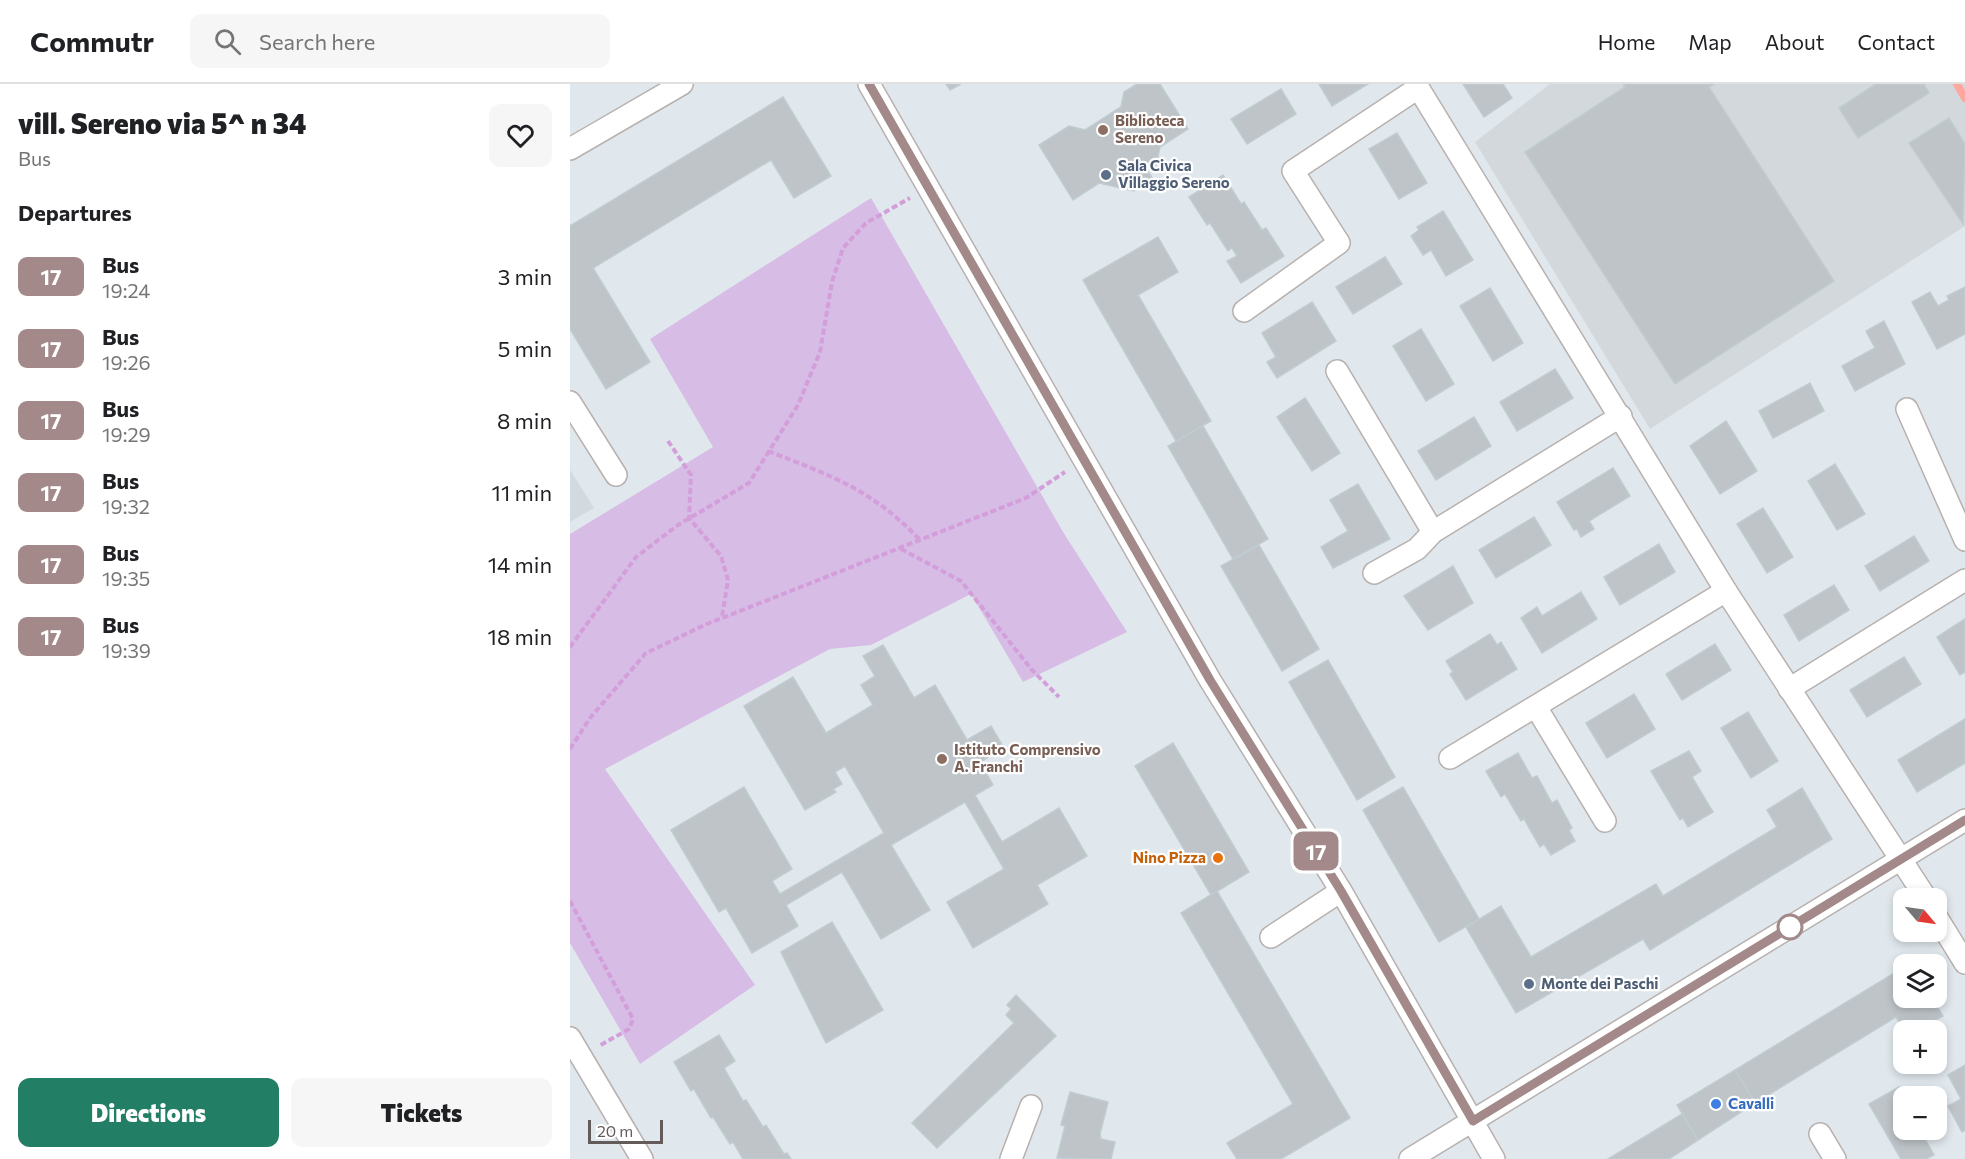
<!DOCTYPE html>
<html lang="en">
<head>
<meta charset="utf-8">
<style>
  :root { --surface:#fff; --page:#f6f6f6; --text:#202124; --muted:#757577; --line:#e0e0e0; --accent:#227f66 }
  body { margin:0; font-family:Commissioner,sans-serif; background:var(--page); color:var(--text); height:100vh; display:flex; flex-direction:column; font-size:22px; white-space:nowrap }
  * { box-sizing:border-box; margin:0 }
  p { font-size:20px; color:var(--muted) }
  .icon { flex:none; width:33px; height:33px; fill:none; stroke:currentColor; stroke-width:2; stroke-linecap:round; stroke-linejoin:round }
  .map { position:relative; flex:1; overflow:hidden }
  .panel { display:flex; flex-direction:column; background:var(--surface); width:570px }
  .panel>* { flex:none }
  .badge { padding:0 12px; border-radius:9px; font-size:21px; line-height:39px }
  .needle { width:39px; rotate:119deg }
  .controls { position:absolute; left:1323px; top:804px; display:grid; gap:12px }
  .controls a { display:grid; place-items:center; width:54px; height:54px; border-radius:12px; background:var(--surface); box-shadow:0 3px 9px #0003; font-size:30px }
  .scale { position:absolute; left:18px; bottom:15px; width:75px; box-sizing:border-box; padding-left:6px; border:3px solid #635b59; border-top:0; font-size:16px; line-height:21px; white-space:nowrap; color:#635b59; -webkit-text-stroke:4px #fff; paint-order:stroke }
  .map>.badge { position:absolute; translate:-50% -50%; box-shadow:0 0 0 3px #fff }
  h2 { padding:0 18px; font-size:22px; line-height:54px }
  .round { display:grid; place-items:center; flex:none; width:63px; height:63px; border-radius:12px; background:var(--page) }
  .head { display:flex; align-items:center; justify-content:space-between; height:102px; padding:0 18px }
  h1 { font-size:28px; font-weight:800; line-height:45px }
  .button { display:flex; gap:12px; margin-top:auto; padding:12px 18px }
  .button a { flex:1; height:69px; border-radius:12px; background:var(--accent); color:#fff; font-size:24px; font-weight:800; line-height:69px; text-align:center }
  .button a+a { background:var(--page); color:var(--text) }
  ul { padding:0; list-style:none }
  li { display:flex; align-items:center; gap:18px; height:72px; padding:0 18px }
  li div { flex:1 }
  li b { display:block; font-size:22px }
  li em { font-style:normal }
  li .badge { min-width:66px; font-weight:700; text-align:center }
  header { display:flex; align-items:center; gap:36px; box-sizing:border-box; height:84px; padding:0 30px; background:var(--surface); border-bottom:2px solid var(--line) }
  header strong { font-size:28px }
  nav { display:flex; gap:33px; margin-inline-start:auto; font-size:21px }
  .search { width:420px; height:54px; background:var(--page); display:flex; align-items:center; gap:15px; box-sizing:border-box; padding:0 21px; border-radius:12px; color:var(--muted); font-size:22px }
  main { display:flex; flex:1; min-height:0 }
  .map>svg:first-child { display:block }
</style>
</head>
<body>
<header>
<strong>Commutr</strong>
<div class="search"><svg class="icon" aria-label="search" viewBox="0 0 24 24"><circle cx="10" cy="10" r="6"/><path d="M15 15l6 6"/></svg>Search here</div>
<nav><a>Home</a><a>Map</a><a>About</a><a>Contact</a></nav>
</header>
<main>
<section class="panel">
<div class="head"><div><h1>vill. Sereno via 5^ n 34</h1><p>Bus</p></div><a class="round"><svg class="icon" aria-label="heart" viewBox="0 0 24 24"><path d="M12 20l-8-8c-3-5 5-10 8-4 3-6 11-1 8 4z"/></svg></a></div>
<h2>Departures</h2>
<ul>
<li><span class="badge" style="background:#a38989;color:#fff">17</span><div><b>Bus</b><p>19:24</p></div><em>3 min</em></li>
<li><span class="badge" style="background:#a38989;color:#fff">17</span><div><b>Bus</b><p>19:26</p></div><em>5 min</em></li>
<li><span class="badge" style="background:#a38989;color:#fff">17</span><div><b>Bus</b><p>19:29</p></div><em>8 min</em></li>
<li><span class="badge" style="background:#a38989;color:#fff">17</span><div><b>Bus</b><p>19:32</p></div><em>11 min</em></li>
<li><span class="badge" style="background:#a38989;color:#fff">17</span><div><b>Bus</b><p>19:35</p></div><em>14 min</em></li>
<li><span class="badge" style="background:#a38989;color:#fff">17</span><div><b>Bus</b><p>19:39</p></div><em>18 min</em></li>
</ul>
<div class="button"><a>Directions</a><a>Tickets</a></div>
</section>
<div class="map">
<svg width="1395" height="1075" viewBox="0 0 1395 1075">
  <rect width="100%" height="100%" fill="#e1e8ed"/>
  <!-- industrial -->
  <path fill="#d3d8dc" d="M980,0H1395V142L1080,345L905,58Z"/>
  <!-- education -->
  <path fill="#d2dadf" d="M0,386L24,424L0,438Z"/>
  <!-- green -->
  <path fill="#d7bce6" d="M301,114L493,448L557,548L453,598L401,510L301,561L260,565L35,685L185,901L70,980L0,859V450L143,363L80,255Z"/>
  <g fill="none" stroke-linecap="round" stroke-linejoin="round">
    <!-- stream -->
    <path stroke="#ffa69f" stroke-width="8" d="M1387,0L1395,14"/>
  </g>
  <!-- building -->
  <g fill="#bec4c8" stroke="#bfccd2" stroke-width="1.5">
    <path d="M376,0H391L380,6Z"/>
    <path d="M567,0H590L618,45L590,63L586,82L573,80L583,95L564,107L529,99L503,116L469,61L499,42L515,46L551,23L554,8Z"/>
    <path d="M749,0H798L762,22Z"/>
    <path d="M893,0H933L942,14L914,33Z"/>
    <path d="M1053,0H1144L1139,3L1264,197L1105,300L955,68L1055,3Z"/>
    <path d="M1306,0H1354L1359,9L1288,54L1269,24Z"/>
    <path d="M711,5L726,30L677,60L661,35Z"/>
    <path d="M213,13L261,92L224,114L201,76L23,184L80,278L36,305L0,245V142Z"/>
    <path d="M1379,34L1395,60L1393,140L1339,59Z"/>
    <path d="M827,49L857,99L829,115L799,65Z"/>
    <path d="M653,91L671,120L674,118L692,146L696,144L714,172L671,199L657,177L667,172L662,164L658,167L640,139L637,141L619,113Z"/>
    <path d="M873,127L903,176L876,192L861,166L853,171L841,152L849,146L847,143Z"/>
    <path d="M588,153L608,188L568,211L641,337L606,357L513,196Z"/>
    <path d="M815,173L832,200L783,230L766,203Z"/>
    <path d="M1395,203V250L1367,265L1342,218L1360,208L1368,222L1379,216L1377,212Z"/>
    <path d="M920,204L953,259L923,277L890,222Z"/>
    <path d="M742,218L766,257L707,294L697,278L706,273L692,249Z"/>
    <path d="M1314,237L1335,280L1285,307L1272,282L1305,264L1296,247Z"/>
    <path d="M851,245L884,300L856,317L823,262Z"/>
    <path d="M985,285L1003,314L947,347L930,318Z"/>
    <path d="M1240,299L1254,327L1203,354L1189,327Z"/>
    <path d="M735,314L770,369L742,387L707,333Z"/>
    <path d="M904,333L921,362L866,396L848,367Z"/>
    <path d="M1156,337L1187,387L1150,410L1120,362Z"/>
    <path d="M633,342L698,455L663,475L598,362Z"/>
    <path d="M1265,380L1295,430L1267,446L1238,397Z"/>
    <path d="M1043,384L1060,412L1019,437L1024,445L1011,453L1007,445L1004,446L987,418Z"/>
    <path d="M788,400L820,455L763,484L751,463L778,447L760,416Z"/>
    <path d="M1193,424L1223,473L1197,489L1167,440Z"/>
    <path d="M964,433L981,461L926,494L909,466Z"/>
    <path d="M1344,452L1359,477L1310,507L1295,482Z"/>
    <path d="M1089,460L1105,488L1050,521L1034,493Z"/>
    <path d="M689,461L749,565L712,587L651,482Z"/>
    <path d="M883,482L903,519L858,546L834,512Z"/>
    <path d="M1264,501L1279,526L1229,557L1214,531Z"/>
    <path d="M1011,508L1027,535L972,569L951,534L967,523L972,532Z"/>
    <path d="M1395,535V588L1390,591L1367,553Z"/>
    <path d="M920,550L927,561L931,558L947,585L896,616L880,590L883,588L876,577Z"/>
    <path d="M1145,560L1161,586L1112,616L1096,590Z"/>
    <path d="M313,561L344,614L365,601L397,656L421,642L434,664L410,678L423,701L405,711L432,758L489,724L517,772L467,801L478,820L403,864L377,818L434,785L395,718L321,761L360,826L311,855L272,788L216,821L228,842L182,869L156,824L149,828L101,746L174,703L222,785L202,797L210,810L314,749L275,682L265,688L272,700L263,705L266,708L235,726L174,622L223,593L256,649L303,621L291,601L305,592L293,572Z"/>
    <path d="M1334,573L1351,600L1297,633L1280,606Z"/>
    <path d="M758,576L825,693L787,716L719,598Z"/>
    <path d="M1064,610L1085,645L1037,674L1016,639Z"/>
    <path d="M1178,628L1208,677L1181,694L1151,644Z"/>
    <path d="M1395,635V679L1347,708L1328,676Z"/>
    <path d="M603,659L679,788L641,811L565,682Z"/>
    <path d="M1119,667L1131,687L1122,693L1143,728L1118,743L1113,734L1110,736L1081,687Z"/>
    <path d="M948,669L962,694L967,692L982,719L987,716L1002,744L999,746L1005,757L981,771L974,760L970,763L954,735L951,737L935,710L931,713L916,687Z"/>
    <path d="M833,703L909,835L869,858L793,726Z"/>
    <path d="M1232,704L1262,755L1080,866L1073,855L946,929L896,843L931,822L961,873L1086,800L1093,812L1207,743L1197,726Z"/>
    <path d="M647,807L780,1034L711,1075H667L657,1059L723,1020L611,829Z"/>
    <path d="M262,838L313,926L256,959L211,868Z"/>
    <path d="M1334,883V914H1362L1373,932L1349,946H1334L1326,933L1185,1019L1165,986Z"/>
    <path d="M446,911L486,952L367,1064L342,1039L444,939L436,931L441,925L437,921Z"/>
    <path d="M149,951L165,977L154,984L173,1017L176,1016L193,1043L196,1041L214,1070L217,1069L221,1075H173L163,1058L160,1060L143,1033L141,1034L124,1005L121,1007L104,978Z"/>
    <path d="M1395,981V1046L1392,1048L1378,1022L1391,1015L1378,991Z"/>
    <path d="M1165,986L1185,1019L1128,1056L1107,1021Z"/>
    <path d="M1329,1003L1334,1012V1046H1350L1364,1071L1356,1075H1331L1299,1020Z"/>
    <path d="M500,1008L538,1018L530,1050L531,1055L545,1058L541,1075L487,1074L495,1042L491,1041Z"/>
    <path d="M1112,1030L1128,1056L1099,1075H1038Z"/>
  </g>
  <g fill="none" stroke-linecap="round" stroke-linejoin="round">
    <!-- street casing -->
    <g stroke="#b7b1af" stroke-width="24">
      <g id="street">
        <path d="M299,0L640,596L771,807L924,1075"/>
        <path d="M846,0L1156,507L1356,814"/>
        <path d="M0,65L112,0"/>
        <path d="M674,227L769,159L723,87L848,4"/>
        <path d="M767,287L863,448"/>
        <path d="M0,318L46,391"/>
        <path d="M1337,325L1395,456"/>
        <path d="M804,489L847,465L863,448L1051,332"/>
        <path d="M1219,605L1395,496"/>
        <path d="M966,623L1035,737"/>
        <path d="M880,674L1156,507"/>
        <path d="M1366,832L1395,879"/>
        <path d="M701,853L771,807"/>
        <path d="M0,954L72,1075"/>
        <path d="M1250,1050L1265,1075"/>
        <path d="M441,1075L461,1022"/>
        <path d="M840,1075L1395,736"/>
      </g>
    </g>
    <!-- path -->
    <g stroke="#d39ed9" stroke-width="4" stroke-dasharray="6 3" stroke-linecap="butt">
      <path d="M98,357L121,391L119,434L151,472L158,496L152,533"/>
      <path d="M198,367C262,392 303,406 351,457"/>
      <path d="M331,465L391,497L462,586L489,613"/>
      <path d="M0,563L66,473L108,441L179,399L228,321L250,268L262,198L273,164L296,139L340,114"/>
      <path d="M0,665L20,634L76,569L137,540L456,414L495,388"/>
      <path d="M0,817L63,935L59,945L29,962"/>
    </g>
    <!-- street -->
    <use href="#street" stroke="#fff" stroke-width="21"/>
  </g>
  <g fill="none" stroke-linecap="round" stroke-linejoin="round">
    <!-- line casing -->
    <g stroke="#fff" stroke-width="14">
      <path id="line" d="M299,0L640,596L771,807L903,1037L1395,736"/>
    </g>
    <!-- line -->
    <use href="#line" stroke="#a38989" stroke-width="9"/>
  </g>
  <!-- markers -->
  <g fill="#8d6e63" stroke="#fff" stroke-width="2">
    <circle cx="533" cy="46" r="6"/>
    <circle cx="372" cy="675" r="6"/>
  </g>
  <g fill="#5c6f8a" stroke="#fff" stroke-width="2">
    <circle cx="536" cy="91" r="6"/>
    <circle cx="959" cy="900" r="6"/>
  </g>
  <circle fill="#e8710a" stroke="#fff" stroke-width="2" cx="648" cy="774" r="6"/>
  <circle fill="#fff" stroke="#a38989" stroke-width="3" cx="1220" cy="843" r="12"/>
  <circle fill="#3f7fe0" stroke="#fff" stroke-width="2" cx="1146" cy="1020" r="6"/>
  <g text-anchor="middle" stroke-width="4.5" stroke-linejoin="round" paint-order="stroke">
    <!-- education labels -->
    <g font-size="15" font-weight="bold" fill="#785e54" stroke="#fff" text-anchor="start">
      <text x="545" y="42">Biblioteca<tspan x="545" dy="17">Sereno</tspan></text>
      <text x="384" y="671">Istituto Comprensivo<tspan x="384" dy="17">A. Franchi</tspan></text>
    </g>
    <!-- service labels -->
    <g font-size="15" font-weight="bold" fill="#4e5e75" stroke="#fff" text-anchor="start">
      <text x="548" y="87">Sala Civica<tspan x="548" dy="17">Villaggio Sereno</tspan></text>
      <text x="971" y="905">Monte dei Paschi</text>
    </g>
    <!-- food labels -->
    <g font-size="15" font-weight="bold" fill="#c56008" stroke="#fff" text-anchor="end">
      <text x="636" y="779">Nino Pizza</text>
    </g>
    <!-- shop labels -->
    <g font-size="15" font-weight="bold" fill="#366cbe" stroke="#fff" text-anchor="start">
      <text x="1158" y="1025">Cavalli</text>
    </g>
  </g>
</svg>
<div class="controls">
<a><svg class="needle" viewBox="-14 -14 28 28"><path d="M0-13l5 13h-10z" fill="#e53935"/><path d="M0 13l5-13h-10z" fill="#757577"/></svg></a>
<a><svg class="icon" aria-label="layers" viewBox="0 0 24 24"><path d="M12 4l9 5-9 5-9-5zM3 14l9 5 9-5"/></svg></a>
<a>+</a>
<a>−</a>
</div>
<div class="scale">20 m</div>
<b class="badge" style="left:746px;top:767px;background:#a38989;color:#fff">17</b>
</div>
</main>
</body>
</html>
